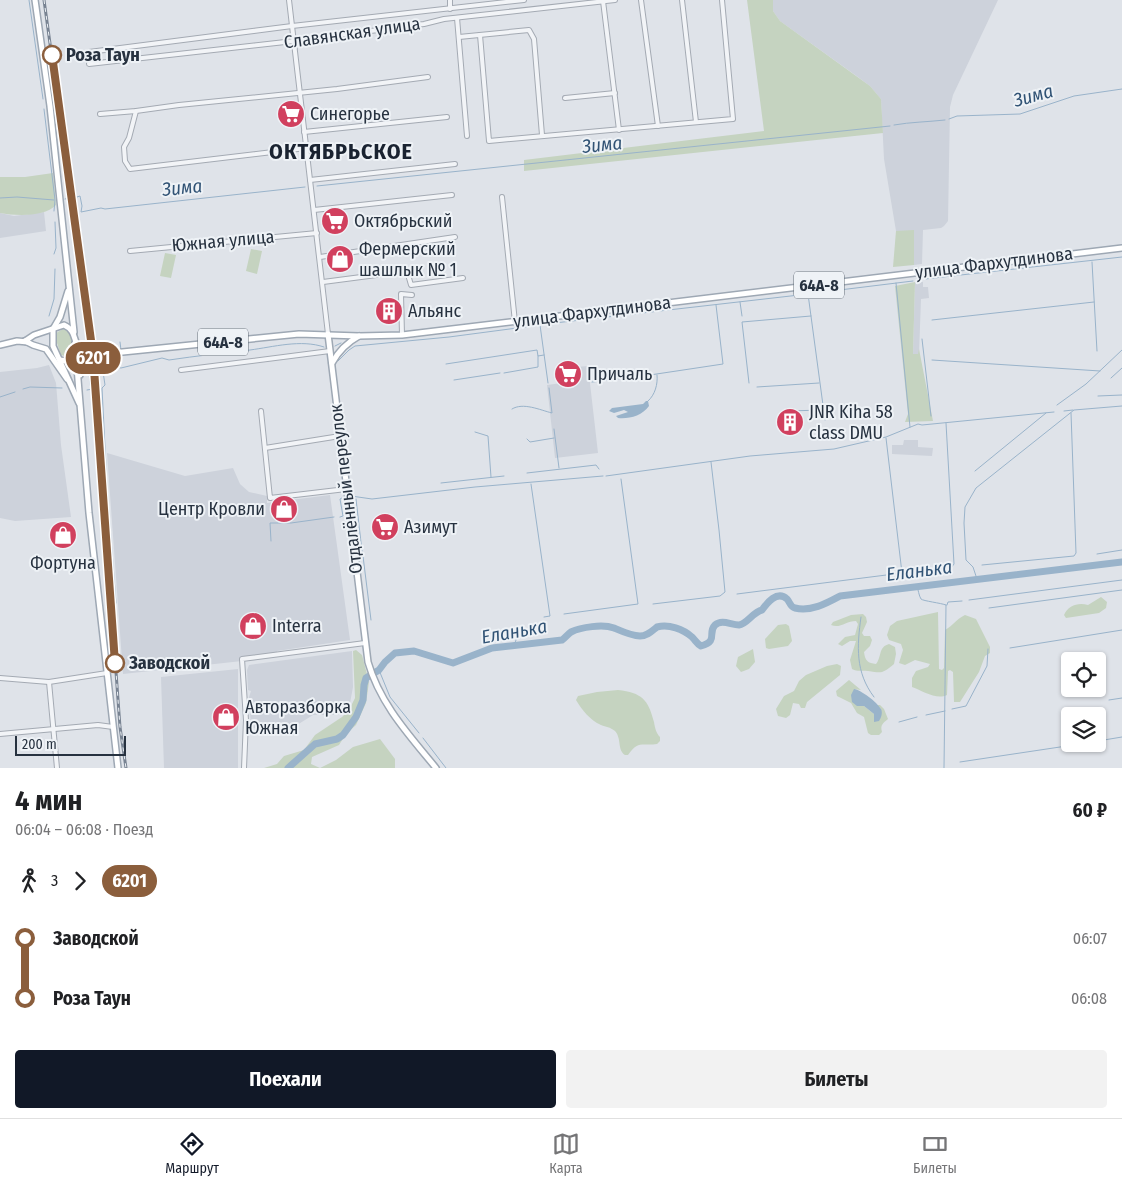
<!DOCTYPE html>
<html lang="ru">
<head>
<meta charset="utf-8">
<style>
  :root { --surface:#fff; --page:#f2f2f2; --text:#202124; --muted:#757577; --line:#e0e0e0; --accent:#111827 }
  body { margin:0; font-family:"Fira Sans Condensed",sans-serif; background:var(--page); color:var(--text); height:100vh; display:flex; flex-direction:column; font-size:19px; white-space:nowrap }
  * { box-sizing:border-box; margin:0 }
  p { font-size:16px; color:var(--muted) }
  .icon { flex:none; width:28px; height:28px; fill:none; stroke:currentColor; stroke-width:2; stroke-linecap:round; stroke-linejoin:round }
  .map { position:relative; height:768px; overflow:hidden }
  .panel { display:flex; flex-direction:column; background:var(--surface); flex:1 }
  .panel>* { flex:none }
  .badge { padding:0 10px; border-radius:16px; font-size:18px; line-height:32px }
  .tools { position:absolute; left:1061px; top:652px; display:grid; gap:10px }
  .tools a { display:grid; place-items:center; width:45px; height:45px; border-radius:5px; background:var(--surface); box-shadow:0 1px 4px #0004; font-size:25px }
  .scale { position:absolute; left:15px; bottom:12px; width:111px; box-sizing:border-box; padding-left:5px; border:2px solid #273240; border-top:0; font-size:14px; line-height:18px; white-space:nowrap; color:#273240; -webkit-text-stroke:4px #eef2f6; paint-order:stroke }
  .map>.badge { position:absolute; translate:-50% -50%; box-shadow:0 0 0 2px #fff }
  .legs { display:flex; align-items:center; gap:8px; height:55px; padding:0 15px; font-size:16px }
  .legs p { margin-inline-start:auto }
  .summary { display:flex; align-items:center; justify-content:space-between; height:85px; padding:0 15px }
  h1 { font-size:28px; font-weight:700; line-height:38px }
  .primary-button { display:flex; gap:10px; margin-top:auto; padding:10px 15px }
  .primary-button a { flex:1; height:58px; border-radius:5px; background:var(--accent); color:#fff; font-size:20px; font-weight:700; line-height:58px; text-align:center }
  .primary-button a+a { background:var(--page); color:var(--text) }
  ul { padding:0 15px; list-style:none }
  li { display:flex; align-items:center; gap:18px; height:60px; font-size:19px }
  li i { display:grid; place-items:center; width:8px; height:100%; margin:0 6px; background:currentColor }
  li i::after { content:''; width:12px; height:12px; margin:-6px; border:4px solid; border-radius:50%; background:var(--surface) }
  li p { margin-inline-start:auto }
  li:first-child i { background:linear-gradient(#0000 50%,currentColor 0) }
  li:last-child i { background:linear-gradient(currentColor 50%,#0000 0) }
  .tabs { display:flex; justify-content:space-around; align-items:center; height:70px; border-top:1px solid var(--line); background:var(--surface); font-size:14px; color:var(--muted) }
  .tabs a { display:grid; justify-items:center; gap:2px }
  .tabs .on { color:var(--accent) }
  .map>svg:first-child { display:block }
</style>
</head>
<body>
<div class="map">
<svg width="1122" height="768" viewBox="0 0 1122 768">
  <rect width="100%" height="100%" fill="#dfe3e9"/>
  <!-- built -->
  <g fill="#cdd2db">
    <path d="M773,0H998L953,95L950,107L948,221L944,226L941,228L923,230L922,264L914,265V231H896L884,159L881,99L870,86L858,77L780,21L773,11Z"/>
    <path d="M44,212L46,231L0,238V213L14,216Z"/>
    <path d="M915,282H923V287H928L929,298L921,299L919,354L913,355Z"/>
    <path d="M49,365L56,383L61,445L71,517L15,521L0,518V372L37,368Z"/>
    <path d="M588,366L598,453L555,458L547,385L577,381L576,367Z"/>
    <path d="M904,440H918V447L933,448L932,456L892,454V445H903Z"/>
    <path d="M107,453L185,476L233,468L240,484L249,492L267,496V503L330,495L350,640L277,651V654L247,656L242,661L123,674Z"/>
    <path d="M352,651L353,687L350,703L344,711L339,715H313L297,725L251,728L249,697L251,691L248,690L247,670L249,665Z"/>
    <path d="M238,669V768H164L161,677Z"/>
  </g>
  <!-- green -->
  <g fill="#c5d3c0">
    <path d="M747,0H773V11L780,21L870,86L881,99L883,133L524,171V160L764,131Z"/>
    <path d="M53,173L56,205C45,217 16,216 0,213V177H25Z"/>
    <path d="M914,230V265L893,267L896,231Z"/>
    <path d="M251,249L262,251L257,274L246,271Z"/>
    <path d="M165,253L176,255L171,278L160,276Z"/>
    <path d="M915,282L913,354H918L919,349L933,421L905,422L908,414L895,286Z"/>
    <path d="M63,329L69,331C72,338 74,351 68,357L61,355L56,340V333Z"/>
    <path d="M1101,597L1107,602L1106,608L1099,613L1066,618L1064,615C1068,605 1079,602 1088,605Z"/>
    <path d="M938,612L939,669L942,670L944,668L945,630C953,626 956,619 965,615L976,619L990,647V653L985,656L979,672L960,702H954L953,672L950,670L948,671L947,695C936,700 923,691 912,687V678L916,671L928,667L930,664L915,660L905,665L899,663L903,650L901,644L889,640L887,635L890,626L897,621Z"/>
    <path d="M863,614L866,617L867,622L862,633L864,636H870L872,640L870,646L864,652C865,661 868,663 876,664C882,657 878,647 889,644L895,647L896,654L894,664C882,674 882,673 868,671C861,670 858,672 852,669L850,660L856,641H850L842,646L838,644L845,637L855,635L858,624L856,621C846,621 840,629 831,625L833,622L851,615Z"/>
    <path d="M786,624L789,626L792,641L788,646L769,649L766,648L765,639L778,625Z"/>
    <path d="M753,649L755,662L749,669L741,672L736,666L738,657Z"/>
    <path d="M356,650L362,655L369,682L366,703L356,725L346,734L339,745L312,757L311,764L320,768L336,760L353,747L380,739L395,759V768H264L277,764L284,756L304,750L315,735L342,717L349,710L355,698L353,651Z"/>
    <path d="M837,664L841,666L840,675L807,702L805,708H801L799,704L793,703L790,715L786,718L778,716L776,709L784,696L794,691L799,681L806,675L827,666Z"/>
    <path d="M849,680L861,690L854,689L864,706L874,714L875,718L881,709L876,705H880L884,709L888,719C883,723 880,725 882,732L879,735H871L868,733L864,717L857,713L851,703L837,696L836,691Z"/>
    <path d="M618,690C642,693 648,699 654,722C655,728 656,733 660,737V741L657,744C642,746 638,740 628,755H625C617,750 622,739 615,731C610,727 606,727 601,725C590,720 582,710 576,700L578,696L597,692Z"/>
  </g>
  <!-- water -->
  <g fill="#99b3ca">
    <path d="M646,401H648L649,406C642,416 629,419 618,418L616,416L628,412L624,410L614,413L609,411L612,408L643,404Z"/>
    <path d="M854,689C861,690 877,702 881,709C883,713 881,718 879,721L874,722V714L864,706H857L852,702L851,695Z"/>
  </g>
  <g fill="none" stroke-linecap="round" stroke-linejoin="round">
    <!-- stream -->
    <g stroke="#99b3ca" stroke-width="1">
      <path d="M29,0L43,99"/>
      <path d="M44,109L55,200L54,211"/>
      <path d="M949,119L957,116L1020,114L1074,96L1122,89"/>
      <path d="M894,125C911,122 927,122 945,120"/>
      <path d="M317,186L890,126"/>
      <path d="M77,197L80,196L82,206L81,212L101,208L105,209L305,187"/>
      <path d="M0,198L17,197L54,200"/>
      <path d="M65,199L69,198"/>
      <path d="M71,211L88,348"/>
      <path d="M54,254L56,248L55,222"/>
      <path d="M1092,262L1097,351"/>
      <path d="M925,279L1122,257"/>
      <path d="M896,283L910,427"/>
      <path d="M815,293L913,281"/>
      <path d="M740,302L742,316"/>
      <path d="M49,316L54,299L55,269"/>
      <path d="M932,320L1094,302"/>
      <path d="M546,324L808,294L825,420"/>
      <path d="M922,339L931,416"/>
      <path d="M120,342L121,350"/>
      <path d="M335,346L341,343"/>
      <path d="M932,360L1100,371"/>
      <path d="M338,361L349,350L355,346L449,337L540,325L548,383"/>
      <path d="M446,364L537,350L538,356L544,355"/>
      <path d="M90,365C89,376 89,385 93,395L111,648"/>
      <path d="M504,373L538,367V356"/>
      <path d="M630,378L723,364L716,305"/>
      <path d="M1111,378L1122,368"/>
      <path d="M454,380L500,373"/>
      <path d="M605,380L627,378"/>
      <path d="M592,382L602,381"/>
      <path d="M749,383L742,322L811,316"/>
      <path d="M757,387L819,383"/>
      <path d="M23,389L30,387L62,388"/>
      <path d="M87,390L93,389"/>
      <path d="M1098,396L1122,395"/>
      <path d="M0,397L15,392"/>
      <path d="M648,401C655,395 658,384 657,375"/>
      <path d="M1057,405L1086,384L1122,350"/>
      <path d="M512,409C523,402 540,410 552,413L549,388"/>
      <path d="M787,411L824,410"/>
      <path d="M1064,411L1073,410"/>
      <path d="M554,429L559,468"/>
      <path d="M475,432L488,436L491,477"/>
      <path d="M527,439L530,442L554,438"/>
      <path d="M975,471L1046,413"/>
      <path d="M527,473L596,465L599,469"/>
      <path d="M606,476L750,456L834,449L886,437L918,424L922,425L1054,412"/>
      <path d="M441,483L504,476"/>
      <path d="M531,484L550,616L544,617"/>
      <path d="M351,496L372,499L475,487L603,476"/>
      <path d="M356,499L362,551"/>
      <path d="M340,517L343,516L340,499L344,497"/>
      <path d="M271,541L270,523H291L334,517"/>
      <path d="M1097,554L1122,550"/>
      <path d="M363,556L371,620"/>
      <path d="M982,565L1074,556L1076,553L1071,413"/>
      <path d="M924,570L951,568L954,564L946,423"/>
      <path d="M977,579L973,567L966,560L964,523L965,507L976,488L1074,410L1122,406"/>
      <path d="M917,586C918,589 919,596 921,599C923,601 941,603 946,605"/>
      <path d="M737,594L902,573L886,438"/>
      <path d="M969,600L1122,580"/>
      <path d="M116,603L107,487L102,388L105,385L102,365L121,368L162,358L169,360C196,356 223,353 250,350C273,347 301,339 324,347"/>
      <path d="M653,604L720,596L725,592L719,530L711,462"/>
      <path d="M947,605L948,602L962,601"/>
      <path d="M989,608L1122,590"/>
      <path d="M564,614L638,604L621,479"/>
      <path d="M861,617C857,646 855,672 874,697"/>
      <path d="M514,645L521,628"/>
      <path d="M1010,648L1122,630"/>
      <path d="M379,670L390,697L419,733"/>
      <path d="M1109,700L1122,698"/>
      <path d="M952,709L966,706L987,666L988,649"/>
      <path d="M926,715L945,711"/>
      <path d="M899,722L917,717"/>
      <path d="M423,738L446,768"/>
      <path d="M1098,741L1122,737"/>
      <path d="M960,762L1080,744"/>
      <path d="M944,768L946,605"/>
    </g>
    <!-- river -->
    <path stroke="#99b3ca" stroke-width="7" d="M288,768L315,744L337,739L343,735L356,717L363,700L364,685L366,678L379,670L385,662L395,653L414,651L453,663L492,648L562,640C565,638 568,634 571,632C581,627 603,624 614,628C621,631 632,636 640,636C647,636 652,631 657,627C669,624 683,629 692,637C696,641 697,644 701,646C719,641 707,633 715,625C722,619 731,625 739,625C747,624 753,612 762,610C767,603 777,590 787,599C790,602 790,607 795,608C811,612 827,603 840,596L1122,562"/>
    <!-- minor casing -->
    <g stroke="#a4aab3" stroke-width="6">
      <g id="minor">
        <path d="M289,0L328,334"/>
        <path d="M641,0L658,126"/>
        <path d="M682,0L696,122"/>
        <path d="M603,1L619,130"/>
        <path d="M450,9V0"/>
        <path d="M457,18L467,136"/>
        <path d="M480,35L489,141L733,119L722,0"/>
        <path d="M459,37L529,30L534,39L542,135"/>
        <path d="M89,52L292,26L524,0"/>
        <path d="M89,64L294,41L424,24L444,19L615,0"/>
        <path d="M565,98L615,93"/>
        <path d="M136,111L129,138L124,147L125,161L130,169L306,148"/>
        <path d="M100,114L136,111L179,105L337,89L428,77"/>
        <path d="M304,132L447,117"/>
        <path d="M310,180L455,164"/>
        <path d="M502,197L515,322"/>
        <path d="M314,210L452,195"/>
        <path d="M130,251L317,233"/>
        <path d="M320,257L455,237"/>
        <path d="M323,282L407,271L411,285L463,278"/>
        <path d="M402,335L401,294L412,295"/>
        <path d="M181,370L330,351"/>
        <path d="M261,411L270,498L346,489"/>
        <path d="M265,448L340,436"/>
        <path d="M0,678L49,682L107,673"/>
        <path d="M49,682L57,768"/>
        <path d="M0,734L98,725L113,727"/>
        <path d="M244,768L246,720L242,659L365,643"/>
      </g>
    </g>
    <!-- major casing -->
    <g stroke="#9ea8b4" stroke-width="8">
      <g id="major">
        <path d="M35,0L50,106L74,332"/>
        <path d="M68,291L60,317L53,329V346L79,403"/>
        <path d="M328,334L368,662C380,704 409,735 436,768"/>
        <path d="M25,341L34,335L64,325C79,332 71,344 83,351C89,354 96,352 103,354L299,334L359,336L402,335L1122,248"/>
        <path d="M25,341L33,345L46,349L67,379"/>
        <path d="M75,343L89,513L118,768"/>
        <path d="M0,345L17,341L28,342"/>
        <path d="M60,360C70,363 81,358 90,357"/>
        <path d="M332,363C338,352 348,342 359,336"/>
        <path d="M80,375C82,357 93,358 108,357"/>
      </g>
    </g>
    <!-- minor -->
    <use href="#minor" stroke="#f2f4f7" stroke-width="4"/>
    <!-- major -->
    <use href="#major" stroke="#fff" stroke-width="5"/>
    <!-- rail casing -->
    <g stroke="#788392" stroke-width="3">
      <path id="rail" d="M44,0L93,355L120,727L126,768"/>
    </g>
    <!-- rail -->
    <use href="#rail" stroke="#eef2f6" stroke-width="1" stroke-dasharray="4" stroke-linecap="butt"/>
  </g>
  <g fill="none" stroke-linecap="round" stroke-linejoin="round">
    <!-- line-1 casing -->
    <g stroke="#fff" stroke-width="11">
      <path id="line-1" d="M52,55L93,355L115,663"/>
    </g>
    <!-- line-1 -->
    <use href="#line-1" stroke="#8b5e3c" stroke-width="8"/>
  </g>
  <!-- icons -->
  <defs>
    <g id="supermarket-disc" transform="scale(1.4375)"><circle r="9.5" fill="#d1405e" stroke="#eef2f6"/><path d="M-6-5.5h2.5l.6 2H6L4.5 2H-2.5L-4.4-4H-6ZM-1.5 3.2a1.3 1.3 0 1 0 .1 0ZM3 3.2a1.3 1.3 0 1 0 .1 0Z" fill="#fff"/></g>
    <g id="shop-disc" transform="scale(1.4375)"><circle r="9.5" fill="#d1405e" stroke="#eef2f6"/><path d="M-5-2.5h2.3a2.7 3.5 0 0 1 5.4 0H5L5.5 6h-11ZM-1.5-2.5h3a1.5 2.3 0 0 0-3 0Z" fill="#fff"/></g>
    <g id="building-disc" transform="scale(1.4375)"><circle r="9.5" fill="#d1405e" stroke="#eef2f6"/><path d="M-4-6H4V6H1V3H-1V6H-4ZM-2.5-4.3h1.7v1.8h-1.7ZM.8-4.3h1.7v1.8H.8ZM-2.5-1h1.7V.8h-1.7ZM.8-1h1.7V.8H.8Z" fill="#fff"/></g>
  </defs>
  <g fill-rule="evenodd">
    <use href="#supermarket-disc" x="291" y="114"/>
    <use href="#supermarket-disc" x="335" y="221"/>
    <use href="#shop-disc" x="340" y="259"/>
    <use href="#building-disc" x="389" y="311"/>
    <use href="#supermarket-disc" x="568" y="374"/>
    <use href="#building-disc" x="790" y="422"/>
    <use href="#shop-disc" x="284" y="509"/>
    <use href="#supermarket-disc" x="385" y="527"/>
    <use href="#shop-disc" x="63" y="535"/>
    <use href="#shop-disc" x="253" y="626"/>
    <use href="#shop-disc" x="226" y="717"/>
  </g>
  <!-- markers -->
  <g fill="#fff" stroke="#8b5e3c" stroke-width="2.5">
    <circle cx="52" cy="55" r="9"/>
    <circle cx="115" cy="663" r="9"/>
  </g>
  <g text-anchor="middle" stroke-width="4" stroke-linejoin="round" paint-order="stroke">
    <!-- shield labels -->
    <g fill="#eef2f6" stroke="#636c77" stroke-width="1">
      <rect x="794" y="271.5" width="50" height="27" rx="4"/>
      <rect x="198" y="328.5" width="50" height="27" rx="4"/>
    </g>
    <g font-size="16" font-weight="bold" fill="#273240">
      <text x="819" y="291">64А-8</text>
      <text x="223" y="348">64А-8</text>
    </g>
    <!-- street labels -->
    <g font-size="18" fill="#273240" stroke="#eef2f6">
      <text transform="translate(352 33) rotate(-8)" y="6">Славянская улица</text>
      <text transform="translate(223 241) rotate(-5)" y="6">Южная улица</text>
      <text transform="translate(994 263) rotate(-7)" y="6">улица Фархутдинова</text>
      <text transform="translate(592 312) rotate(-7)" y="6">улица Фархутдинова</text>
      <text transform="translate(346 489) rotate(-97)" y="6">Отдалённый переулок</text>
    </g>
    <!-- stop labels -->
    <g font-size="18" font-weight="bold" fill="#273240" stroke="#eef2f6" text-anchor="start">
      <text x="66" y="61">Роза Таун</text>
      <text x="129" y="669">Заводской</text>
    </g>
    <!-- poi labels -->
    <g font-size="18" fill="#273240" stroke="#eef2f6" text-anchor="start">
      <text x="310" y="120">Синегорье</text>
      <text x="354" y="227">Октябрьский</text>
      <text x="359" y="255">Фермерский<tspan x="359" dy="21">шашлык № 1</tspan></text>
      <text x="408" y="317">Альянс</text>
      <text x="587" y="380">Причаль</text>
      <text x="809" y="418">JNR Kiha 58<tspan x="809" dy="21">class DMU</tspan></text>
      <text x="265" y="515" text-anchor="end">Центр Кровли</text>
      <text x="404" y="533">Азимут</text>
      <text x="63" y="569" text-anchor="middle">Фортуна</text>
      <text x="272" y="632">Interra</text>
      <text x="245" y="713">Авторазборка<tspan x="245" dy="21">Южная</tspan></text>
    </g>
    <!-- water labels -->
    <g font-size="19" font-style="italic" fill="#315375" stroke="#eef2f6">
      <text transform="translate(1033 95) rotate(-15)" y="7">Зима</text>
      <text transform="translate(602 144) rotate(-6)" y="7">Зима</text>
      <text transform="translate(182 187) rotate(-6)" y="7">Зима</text>
      <text transform="translate(919 570) rotate(-7)" y="7">Еланька</text>
      <text transform="translate(514 631) rotate(-10)" y="7">Еланька</text>
    </g>
    <!-- district labels -->
    <g font-size="22" font-weight="bold" letter-spacing="1" fill="#1a2331" stroke="#eef2f6">
      <text x="341" y="159">ОКТЯБРЬСКОЕ</text>
    </g>
  </g>
</svg>
<div class="tools">
<a><svg class="icon" aria-label="locate" viewBox="0 0 24 24"><circle cx="12" cy="12" r="6"/><path d="M12 2v4M12 18v4M2 12h4M18 12h4"/></svg></a>
<a><svg class="icon" aria-label="layers" viewBox="0 0 24 24"><path d="M12 4l9 5-9 5-9-5zM3 14l9 5 9-5"/></svg></a>
</div>
<div class="scale">200 m</div>
<b class="badge" style="left:93px;top:358px;background:#8b5e3c;color:#fff">6201</b>
</div>
<section class="panel">
<div class="summary"><div><h1>4 мин</h1><p>06:04 – 06:08 · Поезд</p></div><b>60 ₽</b></div>
<div class="legs"><svg class="icon" aria-label="walk" viewBox="0 0 24 24"><circle cx="13" cy="4" r="2"/><path d="M13 8l-2 6 4 7M11 14l-3 7M7 12l3-4h3l4 4"/></svg>3<svg class="icon" aria-label="forward" viewBox="0 0 24 24"><path d="M9 5l7 7-7 7"/></svg><b class="badge" style="background:#8b5e3c;color:#fff">6201</b></div>
<ul>
<li><i style="color:#8b5e3c"></i><b>Заводской</b><p>06:07</p></li>
<li><i style="color:#8b5e3c"></i><b>Роза Таун</b><p>06:08</p></li>
</ul>
<div class="primary-button"><a>Поехали</a><a>Билеты</a></div>
</section>
<nav class="tabs">
<a class="on"><svg class="icon" aria-label="directions" viewBox="0 0 24 24"><path d="M12 3l9 9-9 9-9-9zM9 14v-3h6M13 9l2 2-2 2"/></svg>Маршрут</a>
<a><svg class="icon" aria-label="map" viewBox="0 0 24 24"><path d="M3 6l6-2 6 2 6-2v14l-6 2-6-2-6 2zM9 4v14M15 6v14"/></svg>Карта</a>
<a><svg class="icon" aria-label="tickets" viewBox="0 0 24 24"><path d="M3 7h18v10H3zM15 7v10"/></svg>Билеты</a>
</nav>
</body>
</html>
